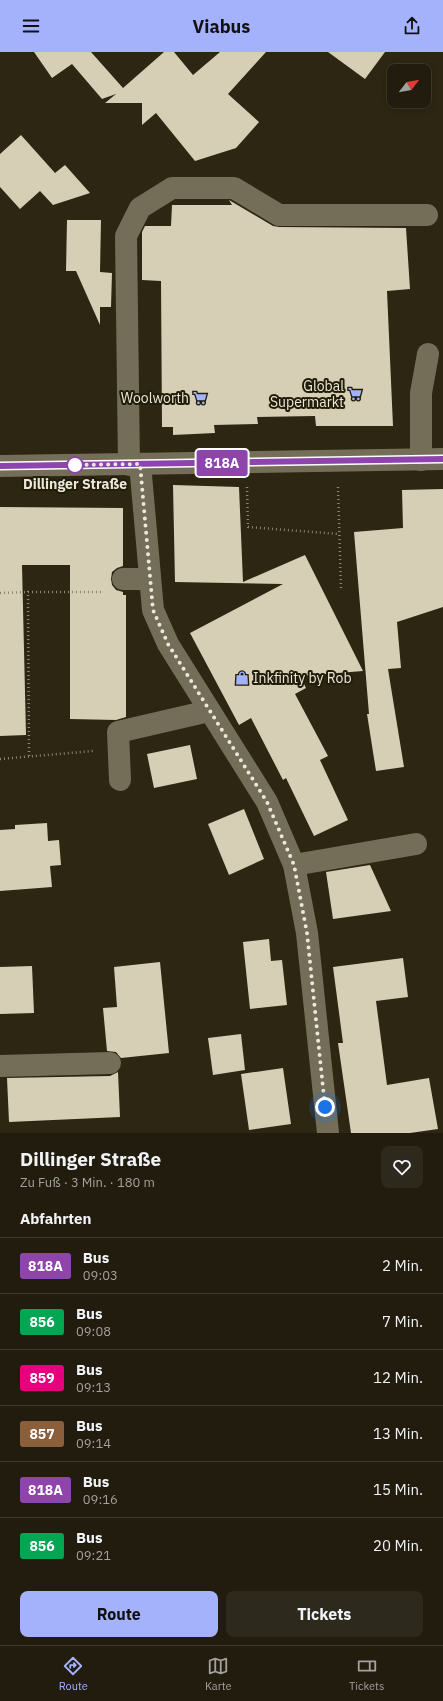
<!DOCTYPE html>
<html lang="de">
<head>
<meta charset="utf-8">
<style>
  :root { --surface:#211c0e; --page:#2d291c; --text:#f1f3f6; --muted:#a2a19e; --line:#3e3a2e; --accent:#a4b2fc }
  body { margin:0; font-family:"IBM Plex Sans",sans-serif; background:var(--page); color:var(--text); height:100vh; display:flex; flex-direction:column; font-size:15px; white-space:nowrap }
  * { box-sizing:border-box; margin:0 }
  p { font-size:13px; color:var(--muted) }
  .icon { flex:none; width:22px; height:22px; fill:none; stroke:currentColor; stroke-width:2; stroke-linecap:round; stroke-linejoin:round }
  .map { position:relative; height:1081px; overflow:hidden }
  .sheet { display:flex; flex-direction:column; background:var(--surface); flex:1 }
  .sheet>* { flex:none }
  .badge { padding:0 8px; border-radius:3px; font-size:14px; line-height:26px }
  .needle { width:26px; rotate:59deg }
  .tools { position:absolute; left:387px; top:12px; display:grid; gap:8px }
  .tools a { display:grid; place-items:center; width:44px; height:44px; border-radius:8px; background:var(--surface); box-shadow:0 2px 6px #0003,0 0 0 1px var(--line); font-size:20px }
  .you { position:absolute; width:20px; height:20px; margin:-10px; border:3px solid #fff; border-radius:50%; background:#1a73e8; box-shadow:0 0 0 6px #1a73e833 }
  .map>.badge { position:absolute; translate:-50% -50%; box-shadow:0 0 0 2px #fff }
  h2 { padding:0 20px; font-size:15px; line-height:36px }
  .round { display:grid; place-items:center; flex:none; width:42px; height:42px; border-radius:8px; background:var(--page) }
  .headline { display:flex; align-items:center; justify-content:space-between; height:68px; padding:0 20px }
  h1 { font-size:19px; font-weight:700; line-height:30px }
  .button { display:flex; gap:8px; margin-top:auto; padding:8px 20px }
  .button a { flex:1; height:46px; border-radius:8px; background:var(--accent); color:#111; font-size:16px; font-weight:700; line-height:46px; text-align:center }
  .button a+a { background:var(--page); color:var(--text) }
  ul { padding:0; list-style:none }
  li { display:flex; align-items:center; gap:12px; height:56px; padding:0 20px; border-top:1px solid var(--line) }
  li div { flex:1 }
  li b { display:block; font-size:15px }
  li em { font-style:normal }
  li .badge { min-width:44px; font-weight:700; text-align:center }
  header { display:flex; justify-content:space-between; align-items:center; height:52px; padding:0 20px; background:var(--accent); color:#111; font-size:18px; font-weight:700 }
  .tabs { display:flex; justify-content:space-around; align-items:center; height:56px; border-top:1px solid var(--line); background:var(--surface); font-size:11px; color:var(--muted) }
  .tabs a { display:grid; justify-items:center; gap:2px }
  .tabs .current { color:var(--accent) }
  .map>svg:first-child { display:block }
</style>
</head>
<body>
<header><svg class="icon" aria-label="menu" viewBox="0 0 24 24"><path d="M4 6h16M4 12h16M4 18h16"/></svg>Viabus<svg class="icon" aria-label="share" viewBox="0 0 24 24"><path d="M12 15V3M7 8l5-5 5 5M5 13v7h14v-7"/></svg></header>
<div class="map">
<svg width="443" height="1081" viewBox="0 0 443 1081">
  <rect width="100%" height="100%" fill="#2c2612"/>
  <!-- building -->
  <g fill="#d6cfb6">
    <path d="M34,0H91L123,36L164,0H174L193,23L220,0H266L228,42L259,70L236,96L195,109L156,61L142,73V51H105L116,42L102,47L72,12L52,26Z"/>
    <path d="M328,0H385L365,27Z"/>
    <path d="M21,83L55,121L65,113L90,141L53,153L40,139L20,157L0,135V102Z"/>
    <path d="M229,148L273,174L279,175L406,176L410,237L387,239L393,374H316L315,364L257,365L258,372L214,373L215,381L173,383V375H162L161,229L142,228V180L145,174H171L172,153H232Z"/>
    <path d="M67,168H101L100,220L112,221L111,255H100V273L76,219H66Z"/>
    <path d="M173,433L239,435L243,530L305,503L363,619L300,624L306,636L295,642L328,704L320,708L348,768L314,784L286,726L283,728L251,666L239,673L190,581L283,532L175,530Z"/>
    <path d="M443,437V555L397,570L401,616L388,617L404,715L376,719L367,662H369L354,480L403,476L402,438Z"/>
    <path d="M0,455L123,456V514L117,516L112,520L111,527L112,533L116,538L123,540V543H126V665L116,668L70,667V513H22L26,683L0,684Z"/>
    <path d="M190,693L197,727L154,736L147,702Z"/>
    <path d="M244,757L264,807L229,823L208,772Z"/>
    <path d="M47,771L48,789L59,788L61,813L50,814L52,835L0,839V778L15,777V773Z"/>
    <path d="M370,813L391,859L333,867L326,820Z"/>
    <path d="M269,887L271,909L282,908L287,953L250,957L243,890Z"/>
    <path d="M403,906L408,945L376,949L387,1033L429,1026L438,1077L410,1081H351L338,991H343L333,915Z"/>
    <path d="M160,910L169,1001L121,1006L116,1000L107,999L103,956L117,955L114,915Z"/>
    <path d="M32,914L34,961L0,962V915Z"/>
    <path d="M241,982L245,1018L213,1023L208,986Z"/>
    <path d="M283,1016L291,1072L249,1078L241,1022Z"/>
    <path d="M118,1020L120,1065L9,1070L7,1026L110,1024Z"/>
  </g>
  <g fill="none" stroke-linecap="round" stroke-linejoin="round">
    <!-- path -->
    <g stroke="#8b8776" stroke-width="2.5" stroke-dasharray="1 3" stroke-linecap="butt">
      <path d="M247,435L248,475L339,482"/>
      <path d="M338,435L341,537"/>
      <path d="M0,541L28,540"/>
      <path d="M29,704L28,540H103"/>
      <path d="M0,707L93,699"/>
    </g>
    <!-- minor -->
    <g stroke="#746e58" stroke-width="22">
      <path d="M421,408V341L428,302"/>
      <path d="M140,412L153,558L168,592L267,750L294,813L307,881L328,1081"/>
      <path d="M129,413L126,184L140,156L172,136H234L279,163H427"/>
      <path d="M0,414L443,407"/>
      <path d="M123,527H150"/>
      <path d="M120,728L118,680L209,659"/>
      <path d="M294,813L416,792"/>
      <path d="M0,1014L110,1011"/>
    </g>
  </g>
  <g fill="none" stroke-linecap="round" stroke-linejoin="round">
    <!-- line casing -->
    <g stroke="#fff" stroke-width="9">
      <path id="line" d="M0,414L443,407"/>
    </g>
    <!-- line -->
    <use href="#line" stroke="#8e44ad" stroke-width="6"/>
    <!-- walk -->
    <path stroke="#ebe8db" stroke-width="4" stroke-dasharray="0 7.2" d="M75,413H70L140,412L153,558L168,592L267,750L294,813L307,881L325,1055"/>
  </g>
  <!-- icons -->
  <defs>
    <g id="supermarket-bare" transform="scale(1.08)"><path d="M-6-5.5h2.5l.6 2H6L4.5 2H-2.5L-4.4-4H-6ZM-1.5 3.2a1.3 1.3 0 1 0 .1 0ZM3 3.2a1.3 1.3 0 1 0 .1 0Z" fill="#a4b2fc" stroke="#221d09" stroke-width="2.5" paint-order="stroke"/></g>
    <g id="shop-bare" transform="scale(1.08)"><path d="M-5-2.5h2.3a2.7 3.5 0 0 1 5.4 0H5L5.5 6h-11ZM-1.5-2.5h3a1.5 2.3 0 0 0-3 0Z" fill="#a4b2fc" stroke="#221d09" stroke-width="2.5" paint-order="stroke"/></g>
  </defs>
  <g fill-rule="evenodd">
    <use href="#supermarket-bare" x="355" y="342"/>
    <use href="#supermarket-bare" x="200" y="346"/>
    <use href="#shop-bare" x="242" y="626"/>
  </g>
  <!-- markers -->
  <circle fill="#fff" stroke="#8e44ad" stroke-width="2" cx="75" cy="413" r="8"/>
  <g text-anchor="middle" stroke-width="4" stroke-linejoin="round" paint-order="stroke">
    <!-- poi labels -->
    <g font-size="14" fill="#ebe8db" stroke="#221d09" text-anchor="end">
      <text x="344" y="339">Global<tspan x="344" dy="16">Supermarkt</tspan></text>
      <text x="189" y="351">Woolworth</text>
      <text x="253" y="631" text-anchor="start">Inkfinity by Rob</text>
    </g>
    <!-- stop labels -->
    <g font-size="14" font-weight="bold" fill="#ebe8db" stroke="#221d09">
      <text x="75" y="437">Dillinger Straße</text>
    </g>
  </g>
</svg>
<div class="tools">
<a><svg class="needle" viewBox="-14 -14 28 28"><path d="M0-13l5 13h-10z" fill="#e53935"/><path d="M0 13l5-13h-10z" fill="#a2a19e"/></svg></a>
</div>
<div class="you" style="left:325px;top:1055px"></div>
<b class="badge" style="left:222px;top:411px;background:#8e44ad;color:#fff">818A</b>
</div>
<section class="sheet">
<div class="headline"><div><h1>Dillinger Straße</h1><p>Zu Fuß · 3 Min. · 180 m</p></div><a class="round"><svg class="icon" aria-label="heart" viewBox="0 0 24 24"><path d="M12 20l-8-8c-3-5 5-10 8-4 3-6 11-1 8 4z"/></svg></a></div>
<h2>Abfahrten</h2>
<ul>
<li><span class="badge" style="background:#8e44ad;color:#fff">818A</span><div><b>Bus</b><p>09:03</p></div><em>2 Min.</em></li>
<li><span class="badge" style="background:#00a651;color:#fff">856</span><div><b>Bus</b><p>09:08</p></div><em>7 Min.</em></li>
<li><span class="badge" style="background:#e6007e;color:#fff">859</span><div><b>Bus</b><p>09:13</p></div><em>12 Min.</em></li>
<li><span class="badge" style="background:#8b5e3c;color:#fff">857</span><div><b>Bus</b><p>09:14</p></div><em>13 Min.</em></li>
<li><span class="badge" style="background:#8e44ad;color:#fff">818A</span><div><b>Bus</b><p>09:16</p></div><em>15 Min.</em></li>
<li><span class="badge" style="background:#00a651;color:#fff">856</span><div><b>Bus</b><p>09:21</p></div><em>20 Min.</em></li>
</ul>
<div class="button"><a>Route</a><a>Tickets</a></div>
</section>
<nav class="tabs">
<a class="current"><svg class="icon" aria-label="directions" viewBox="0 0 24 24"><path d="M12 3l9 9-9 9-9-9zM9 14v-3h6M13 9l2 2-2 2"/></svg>Route</a>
<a><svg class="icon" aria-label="map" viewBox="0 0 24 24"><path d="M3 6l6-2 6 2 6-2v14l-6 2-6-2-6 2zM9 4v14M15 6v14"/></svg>Karte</a>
<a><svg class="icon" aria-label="tickets" viewBox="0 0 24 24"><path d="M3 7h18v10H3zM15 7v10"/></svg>Tickets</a>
</nav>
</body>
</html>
